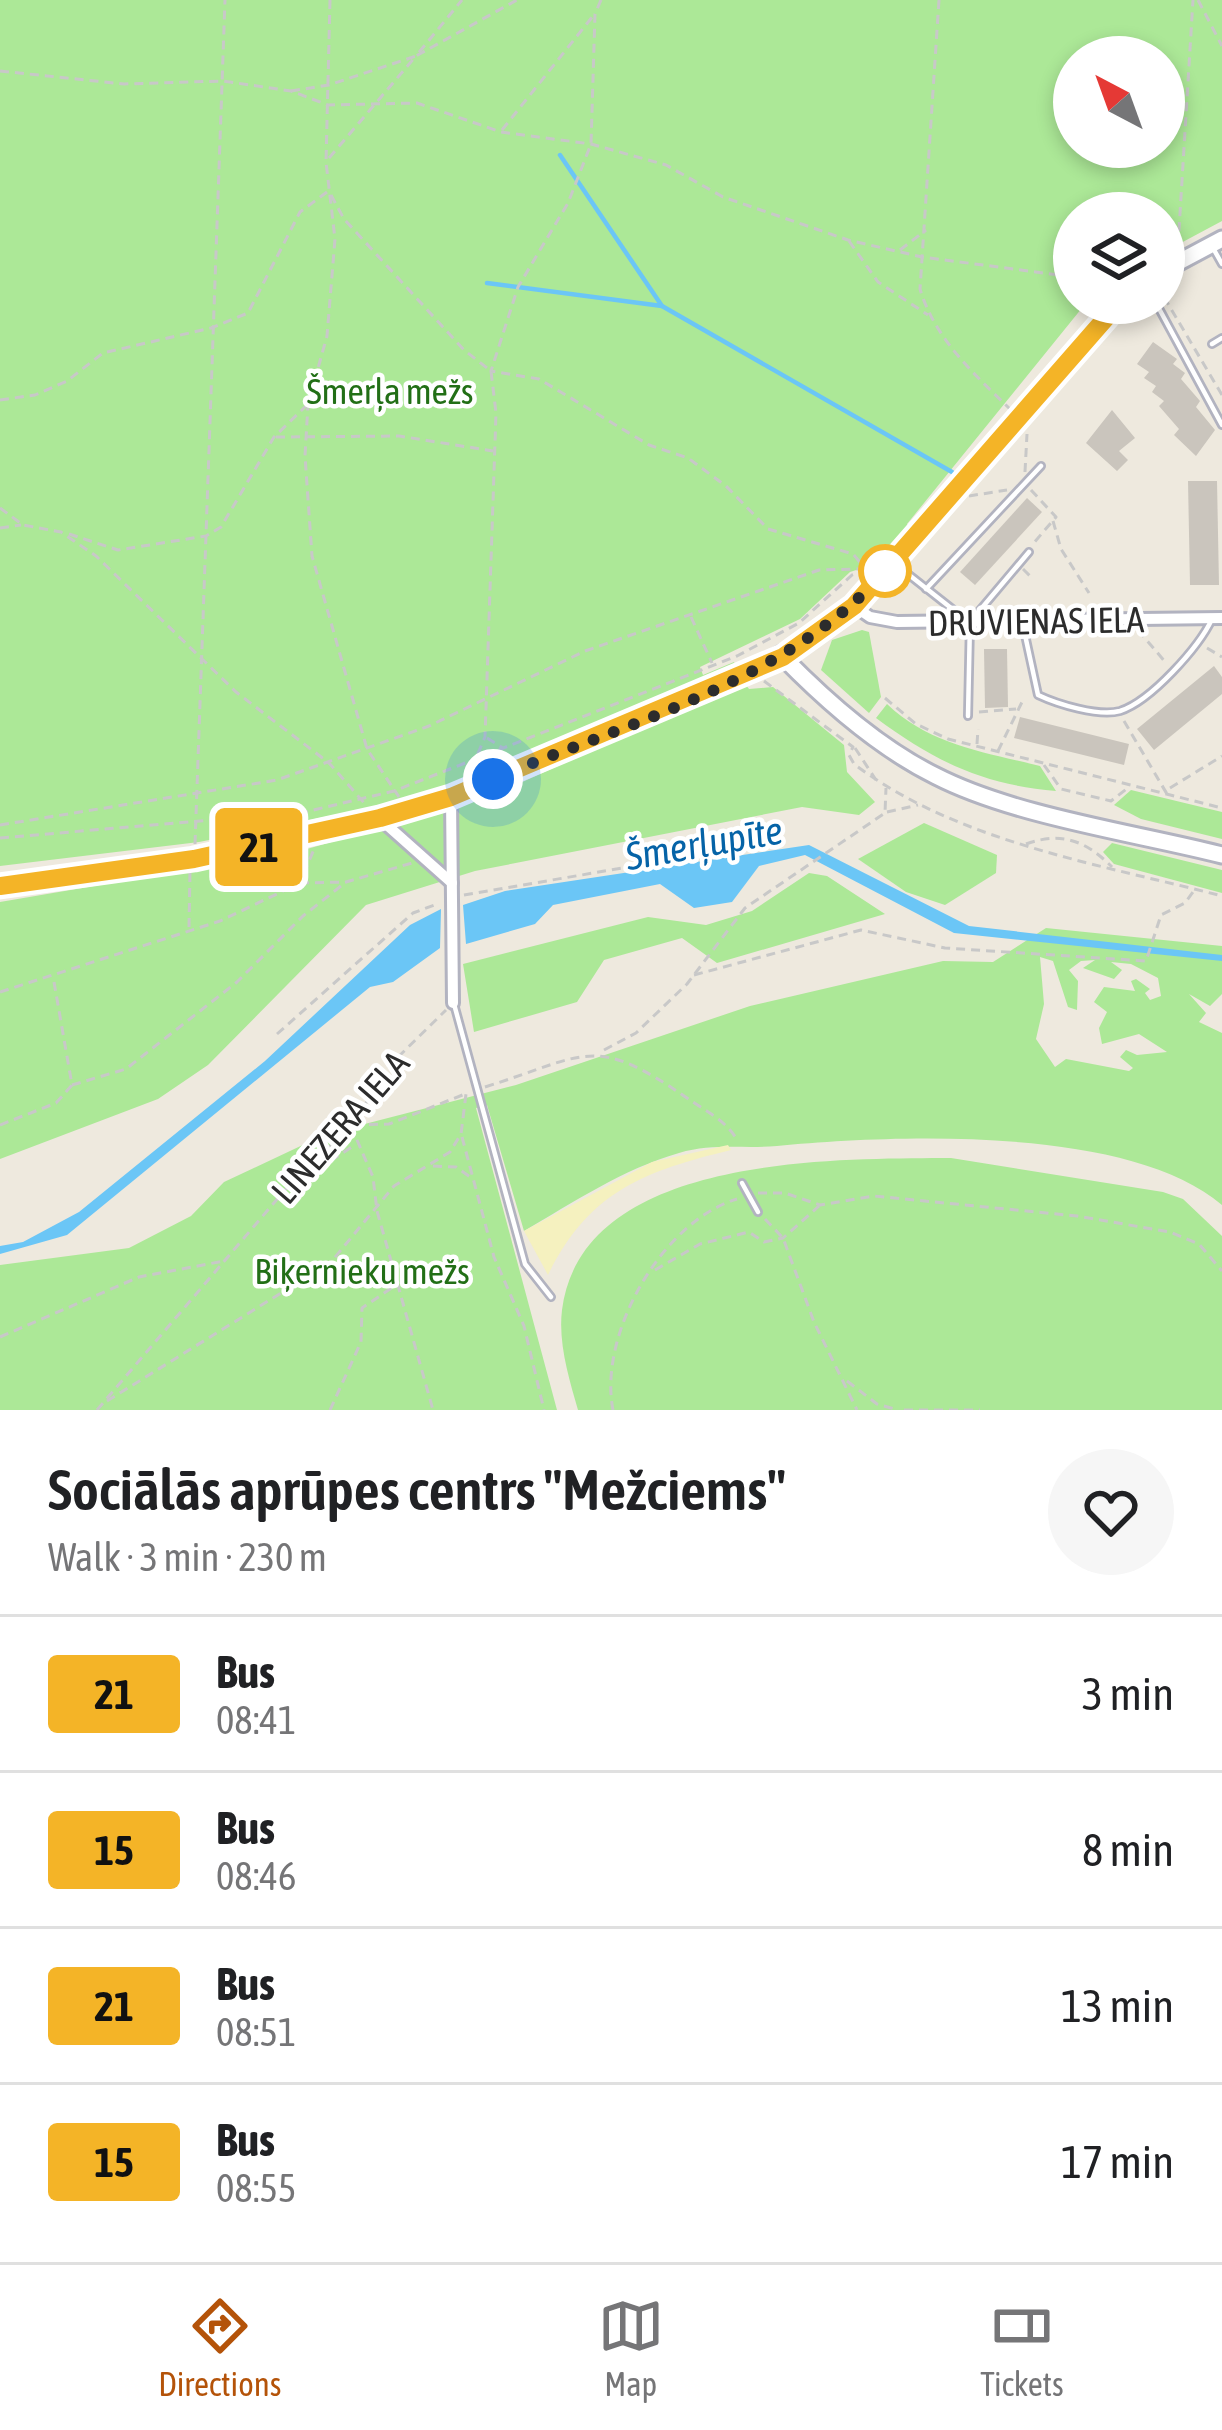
<!DOCTYPE html>
<html lang="en">
<head>
<meta charset="utf-8">
<style>
  :root { --surface:#fff; --page:#f6f6f6; --text:#202124; --muted:#757577; --line:#e0e0e0; --accent:#b45309 }
  body { margin:0; font-family:"Asap Condensed",sans-serif; background:var(--page); color:var(--text); height:100vh; display:flex; flex-direction:column; font-size:45px; white-space:nowrap }
  * { box-sizing:border-box; margin:0 }
  p { font-size:39px; color:var(--muted) }
  .icon { flex:none; width:66px; height:66px; fill:none; stroke:currentColor; stroke-width:2; stroke-linecap:round; stroke-linejoin:round }
  .map { position:relative; height:1410px; overflow:hidden }
  .sheet { display:flex; flex-direction:column; background:var(--surface); flex:1 }
  .sheet>* { flex:none }
  .badge { padding:0 24px; border-radius:9px; font-size:42px; line-height:78px }
  .needle { width:78px; rotate:319deg }
  .tools { position:absolute; left:1053px; top:36px; display:grid; gap:24px }
  .tools a { display:grid; place-items:center; width:132px; height:132px; border-radius:50%; background:var(--surface); box-shadow:0 6px 18px #0003; font-size:60px }
  .you { position:absolute; width:60px; height:60px; margin:-30px; border:9px solid #fff; border-radius:50%; background:#1a73e8; box-shadow:0 0 0 18px #1a73e833 }
  .map>.badge { position:absolute; translate:-50% -50%; box-shadow:0 0 0 6px #fff }
  .round { display:grid; place-items:center; flex:none; width:126px; height:126px; border-radius:63px; background:var(--page) }
  .headline { display:flex; align-items:center; justify-content:space-between; height:204px; padding:0 48px }
  h1 { font-size:57px; font-weight:600; line-height:90px }
  ul { padding:0; list-style:none }
  li { display:flex; align-items:center; gap:36px; height:156px; padding:0 48px; border-top:3px solid var(--line) }
  li div { flex:1 }
  li b { display:block; font-size:45px }
  li em { font-style:normal }
  li .badge { min-width:132px; font-weight:700; text-align:center }
  .dock { display:flex; justify-content:space-around; align-items:center; height:168px; border-top:3px solid var(--line); background:var(--surface); font-size:33px; color:var(--muted) }
  .dock a { display:grid; justify-items:center; gap:6px }
  .dock .selected { color:var(--accent) }
  .map>svg:first-child { display:block }
</style>
</head>
<body>
<div class="map">
<svg width="1222" height="1410" viewBox="0 0 1222 1410">
  <rect width="100%" height="100%" fill="#eee9de"/>
  <!-- green -->
  <g fill="#ace897" fill-rule="evenodd">
    <path d="M0,0H1222V221L1164,252V213H1074V303H1086L907,524L910,527L888,547L884,544L872,565L850,572L800,619L700,667L703,675L734,662L736,666L445,793L199,842L0,866ZM1074,57H1164V147H1074Z"/>
    <path d="M862,630L869,632L881,697L869,713L821,670L832,640Z"/>
    <path d="M744,682L749,689L773,687L844,745L847,772L875,802L859,815L802,807L475,871L366,905L208,1065L158,1099L0,1159V902L300,851L489,797Z"/>
    <path d="M887,704C930,745 984,752 1040,766L1056,791C983,785 934,761 876,718Z"/>
    <path d="M1131,790L1222,812V839L1141,819L1114,805Z"/>
    <path d="M924,823L997,855L996,873L945,905L906,892L858,859Z"/>
    <path d="M1112,843L1222,870V893L1114,864L1103,852Z"/>
    <path d="M809,873L827,876L885,914L717,963L682,938L604,960L577,1002L474,1032L463,964L648,917L706,925L752,911Z"/>
    <path d="M1046,928L1222,946V994L1210,1006L1189,994L1206,1013L1199,1022L1222,1033V1205C1129,1125 894,1135 777,1146C743,1149 713,1143 679,1153C623,1169 574,1202 524,1231L487,1105L476,1108L557,1410H0V1265L129,1248L191,1216L224,1182L326,1134L516,1085L750,1006L943,961L993,962ZM1040,957L1053,961L1068,1007L1077,1010L1078,981L1069,970L1081,961L1095,960L1083,968L1114,979L1122,970L1111,962L1131,964L1158,978L1161,996L1150,1000L1145,993L1150,989L1136,979L1131,981L1135,991L1104,987L1094,1002L1107,1012L1099,1028L1102,1044L1139,1034L1167,1052L1137,1055L1126,1050L1120,1057L1133,1068L1129,1071L1066,1059L1055,1067L1036,1039L1044,1004Z"/>
    <path d="M951,1158L1163,1192L1183,1199L1222,1236V1410H578C569,1379 558,1343 562,1310C582,1153 837,1159 951,1158Z"/>
  </g>
  <!-- sand -->
  <path fill="#f5f1bf" d="M728,1145L731,1150C645,1171 589,1191 548,1275L524,1231L652,1162Z"/>
  <!-- water -->
  <g fill="#6bc6f6">
    <path d="M809,845L969,926L1222,955V961L954,933L805,855L759,866L732,902L694,908L660,884L553,905L535,924L466,944L463,905L505,891Z"/>
    <path d="M441,909L440,948L393,982L370,987L67,1235L0,1254V1246L23,1242L79,1212L265,1061L410,925Z"/>
  </g>
  <g fill="none" stroke-linecap="round" stroke-linejoin="round">
    <!-- stream -->
    <g stroke="#6bc6f6" stroke-width="4.5">
      <path d="M560,155L662,306L952,472"/>
      <path d="M487,283L662,306"/>
    </g>
  </g>
  <!-- building -->
  <g fill="#cac5bd">
    <path d="M1153,342L1177,359L1173,364L1185,373L1181,379L1200,401L1196,407L1215,430L1196,456L1174,435L1179,429L1159,406L1164,401L1152,392L1156,386L1144,378L1149,372L1137,364Z"/>
    <path d="M1112,410L1135,438L1119,451L1128,460L1117,471L1086,443Z"/>
    <path d="M1188,481H1217L1219,585H1190Z"/>
    <path d="M1027,498L1042,512L975,585L960,572Z"/>
    <path d="M984,649H1007L1008,707L985,708Z"/>
    <path d="M1214,666L1222,677V694L1154,750L1137,729Z"/>
    <path d="M1020,717L1129,744L1124,765L1014,738Z"/>
  </g>
  <g fill="none" stroke-linecap="round" stroke-linejoin="round">
    <!-- lane casing -->
    <g stroke="#b2b3c0" stroke-width="10">
      <g id="lane">
        <path d="M1213,248L1222,264"/>
        <path d="M1156,303L1222,425"/>
        <path d="M1212,344L1222,338"/>
        <path d="M894,563L965,619"/>
        <path d="M926,589L1041,466"/>
        <path d="M1022,621L1038,695C1057,704 1099,717 1120,711C1151,701 1199,647 1212,619"/>
        <path d="M968,716L970,622L1029,552"/>
        <path d="M454,1004L525,1264L551,1297"/>
        <path d="M742,1183L758,1212"/>
      </g>
    </g>
    <!-- street casing -->
    <g stroke="#b2b3c0" stroke-width="16">
      <g id="street">
        <path d="M854,606L870,617L897,622L1222,618"/>
        <path d="M451,797L453,1003"/>
        <path d="M379,818L452,883"/>
      </g>
    </g>
    <!-- secondary casing -->
    <g stroke="#b2b3c0" stroke-width="21">
      <g id="secondary">
        <path d="M1164,270L1222,239"/>
        <path d="M783,657C825,700 881,749 936,776C1014,816 1135,833 1222,855"/>
        <path d="M0,886C153,865 302,842 451,797L746,674L819,633L854,606L1119,303"/>
      </g>
    </g>
    <!-- path -->
    <g stroke="#c8c8c8" stroke-width="3" stroke-dasharray="9 6" stroke-linecap="butt">
      <path d="M330,0L326,162L335,239L327,336L308,404L305,456L312,556L367,749L399,797"/>
      <path d="M601,0L595,14L591,144L568,203L518,287L491,371L539,379L649,445L688,458L726,486L768,529L853,554L864,567"/>
      <path d="M939,0L920,289C935,339 973,373 1010,409"/>
      <path d="M1198,0L1222,46"/>
      <path d="M0,71L124,84L223,81L291,91L328,105L417,103L501,132L591,144L666,165L723,197L848,240L922,257L1074,277"/>
      <path d="M291,91L329,85L416,56L462,0"/>
      <path d="M502,130L593,16"/>
      <path d="M329,158L416,56L517,0"/>
      <path d="M331,195L344,219L464,350L491,371L496,413L485,737L470,772"/>
      <path d="M849,241L878,282L928,315"/>
      <path d="M1178,246L1193,0"/>
      <path d="M900,250L926,230"/>
      <path d="M1164,297L1222,395"/>
      <path d="M0,400L35,395L67,381L103,353L211,328L248,313L300,212L327,192"/>
      <path d="M276,437L399,436L493,451"/>
      <path d="M1025,472L1027,434"/>
      <path d="M1031,490L1056,517L1032,545"/>
      <path d="M969,496L1007,490"/>
      <path d="M0,508L23,525L61,532L96,556L236,692L329,763L366,805"/>
      <path d="M1053,521L1061,549L1089,593"/>
      <path d="M0,528L21,525"/>
      <path d="M69,534L118,550L206,536L221,527L274,437L307,405"/>
      <path d="M1023,569L1031,577"/>
      <path d="M691,617L712,663"/>
      <path d="M1138,630L1167,664"/>
      <path d="M1207,648L1222,657"/>
      <path d="M764,681L853,747L849,755L854,764C957,842 1099,864 1222,896"/>
      <path d="M885,698L916,724L948,739L1222,808"/>
      <path d="M979,712L1016,709"/>
      <path d="M1124,721L1167,794"/>
      <path d="M487,738L503,748"/>
      <path d="M977,744L978,729"/>
      <path d="M855,748L876,780"/>
      <path d="M998,751L1023,700"/>
      <path d="M1044,765L1061,789L1111,801L1129,787"/>
      <path d="M1170,788L1222,756"/>
      <path d="M887,812L918,805"/>
      <path d="M0,825L277,780L429,726L585,651L819,570L860,569"/>
      <path d="M0,838L305,812L394,791L737,656L799,623L852,575L870,569"/>
      <path d="M195,844L225,0"/>
      <path d="M1026,844C1062,831 1086,841 1112,867"/>
      <path d="M300,883L346,882L412,863"/>
      <path d="M464,895L740,848"/>
      <path d="M189,927L190,870"/>
      <path d="M694,975L861,930L945,948L1146,961L1161,915L1185,903L1195,889"/>
      <path d="M0,992L220,921L300,883L314,849"/>
      <path d="M277,1034L413,913L437,904"/>
      <path d="M604,1050L636,1033L687,984L745,908L885,813L886,788"/>
      <path d="M72,1085L126,1069L237,982L303,916L346,882"/>
      <path d="M485,1087C587,1055 593,1033 687,1098C704,1110 727,1121 737,1140"/>
      <path d="M0,1125L56,1103L72,1085L54,982"/>
      <path d="M354,1125L389,1124L465,1094"/>
      <path d="M351,1126L373,1177L377,1211L433,1410"/>
      <path d="M462,1137L494,1257L524,1326L544,1410"/>
      <path d="M433,1166L456,1167L473,1179"/>
      <path d="M293,1185L355,1145"/>
      <path d="M758,1193H785L820,1205L874,1196L1077,1216L1170,1232L1199,1244L1222,1271"/>
      <path d="M765,1219L783,1238L814,1322L857,1410"/>
      <path d="M655,1270L700,1244L749,1232L764,1242L783,1238L819,1206"/>
      <path d="M0,1337L139,1277L224,1261"/>
      <path d="M847,1381L877,1404L898,1410"/>
      <path d="M107,1401L331,1262L394,1186L450,1152L461,1134L466,1094"/>
      <path d="M97,1410L285,1190L351,1126L392,1063L446,1010"/>
      <path d="M330,1410L361,1342L362,1308L396,1285"/>
      <path d="M613,1410C598,1335 661,1222 737,1199"/>
      <path d="M904,1410H980"/>
    </g>
    <!-- lane -->
    <use href="#lane" stroke="#fff" stroke-width="4.5"/>
    <!-- street -->
    <use href="#street" stroke="#fff" stroke-width="10"/>
    <!-- secondary -->
    <use href="#secondary" stroke="#fff" stroke-width="15"/>
  </g>
  <g fill="none" stroke-linecap="round" stroke-linejoin="round">
    <!-- line casing -->
    <g stroke="#fff" stroke-width="27">
      <path id="line" d="M0,886L194,859L380,818L451,797L783,657L854,606L1119,303"/>
    </g>
    <!-- line -->
    <use href="#line" stroke="#f4b427" stroke-width="18"/>
    <!-- walk -->
    <path stroke="#2c2c2c" stroke-width="12" stroke-dasharray="0 21.6" d="M493,779C624,724 789,681 885,571"/>
  </g>
  <!-- markers -->
  <circle fill="#fff" stroke="#f4b427" stroke-width="6" cx="885" cy="571" r="24"/>
  <g text-anchor="middle" stroke-width="9" stroke-linejoin="round" paint-order="stroke">
    <!-- park labels -->
    <g font-size="36" fill="#226f16" stroke="#fff">
      <text x="390" y="404">Šmerļa mežs</text>
      <text x="362" y="1284">Biķernieku mežs</text>
    </g>
    <!-- street labels -->
    <g font-size="36" fill="#2c2c2c" stroke="#fff">
      <text transform="translate(1036 621) rotate(-1)" y="13">DRUVIENAS IELA</text>
      <text transform="translate(340 1127) rotate(-49)" y="13">LINEZERA IELA</text>
    </g>
    <!-- water labels -->
    <g font-size="39" font-style="italic" fill="#0563a7" stroke="#fff">
      <text transform="translate(704 843) rotate(-10)" y="14">Šmerļupīte</text>
    </g>
  </g>
</svg>
<div class="tools">
<a><svg class="needle" viewBox="-14 -14 28 28"><path d="M0-13l5 13h-10z" fill="#e53935"/><path d="M0 13l5-13h-10z" fill="#757577"/></svg></a>
<a><svg class="icon" aria-label="layers" viewBox="0 0 24 24"><path d="M12 4l9 5-9 5-9-5zM3 14l9 5 9-5"/></svg></a>
</div>
<div class="you" style="left:493px;top:779px"></div>
<b class="badge" style="left:259px;top:847px;background:#f4b427;color:#111">21</b>
</div>
<section class="sheet">
<div class="headline"><div><h1>Sociālās aprūpes centrs &quot;Mežciems&quot;</h1><p>Walk · 3 min · 230 m</p></div><a class="round"><svg class="icon" aria-label="heart" viewBox="0 0 24 24"><path d="M12 20l-8-8c-3-5 5-10 8-4 3-6 11-1 8 4z"/></svg></a></div>
<ul>
<li><span class="badge" style="background:#f4b427;color:#111">21</span><div><b>Bus</b><p>08:41</p></div><em>3 min</em></li>
<li><span class="badge" style="background:#f4b427;color:#111">15</span><div><b>Bus</b><p>08:46</p></div><em>8 min</em></li>
<li><span class="badge" style="background:#f4b427;color:#111">21</span><div><b>Bus</b><p>08:51</p></div><em>13 min</em></li>
<li><span class="badge" style="background:#f4b427;color:#111">15</span><div><b>Bus</b><p>08:55</p></div><em>17 min</em></li>
</ul>
</section>
<nav class="dock">
<a class="selected"><svg class="icon" aria-label="directions" viewBox="0 0 24 24"><path d="M12 3l9 9-9 9-9-9zM9 14v-3h6M13 9l2 2-2 2"/></svg>Directions</a>
<a><svg class="icon" aria-label="map" viewBox="0 0 24 24"><path d="M3 6l6-2 6 2 6-2v14l-6 2-6-2-6 2zM9 4v14M15 6v14"/></svg>Map</a>
<a><svg class="icon" aria-label="tickets" viewBox="0 0 24 24"><path d="M3 7h18v10H3zM15 7v10"/></svg>Tickets</a>
</nav>
</body>
</html>
